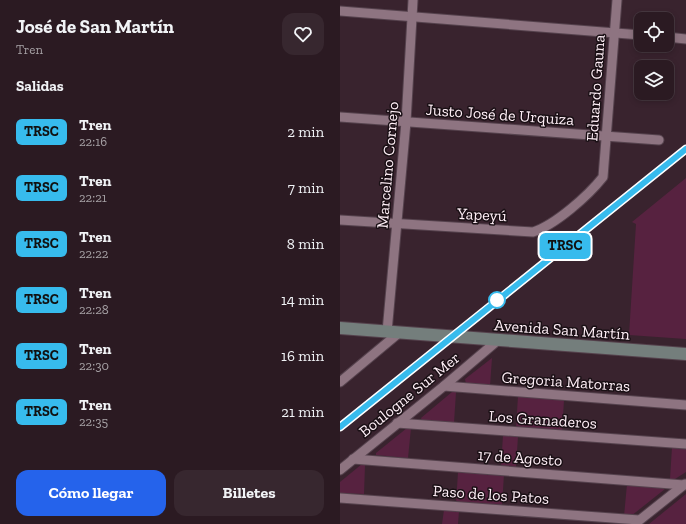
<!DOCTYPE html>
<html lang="es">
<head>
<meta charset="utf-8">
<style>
  :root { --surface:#2b1a22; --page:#37272f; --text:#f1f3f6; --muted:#a6a1a5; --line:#473840; --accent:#2563eb }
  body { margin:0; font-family:"Zilla Slab",serif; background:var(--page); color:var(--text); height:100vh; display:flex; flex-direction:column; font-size:15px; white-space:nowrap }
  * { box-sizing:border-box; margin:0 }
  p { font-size:13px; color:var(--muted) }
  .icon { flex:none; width:22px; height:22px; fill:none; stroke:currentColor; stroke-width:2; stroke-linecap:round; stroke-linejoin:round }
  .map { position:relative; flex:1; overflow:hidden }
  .drawer { display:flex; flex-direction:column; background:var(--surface); width:340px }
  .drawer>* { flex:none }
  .badge { padding:0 8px; border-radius:6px; font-size:14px; line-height:26px }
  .tools { position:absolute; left:294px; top:12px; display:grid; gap:8px }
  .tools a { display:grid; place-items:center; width:40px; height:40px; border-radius:8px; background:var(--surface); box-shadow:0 2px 6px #0003,0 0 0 1px var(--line); font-size:20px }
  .map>.badge { position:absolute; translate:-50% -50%; box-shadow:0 0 0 2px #fff }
  h2 { padding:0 16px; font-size:15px; line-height:36px }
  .round { display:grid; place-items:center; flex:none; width:42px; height:42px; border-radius:12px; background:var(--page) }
  .summary { display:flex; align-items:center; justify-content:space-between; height:68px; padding:0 16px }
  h1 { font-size:19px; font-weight:700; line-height:30px }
  .cta { display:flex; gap:8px; margin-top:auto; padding:8px 16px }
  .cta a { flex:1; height:46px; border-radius:12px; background:var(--accent); color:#fff; font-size:16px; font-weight:700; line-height:46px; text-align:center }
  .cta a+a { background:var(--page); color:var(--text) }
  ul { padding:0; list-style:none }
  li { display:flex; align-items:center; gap:12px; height:56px; padding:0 16px }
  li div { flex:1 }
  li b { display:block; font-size:15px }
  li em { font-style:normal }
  li .badge { min-width:44px; font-weight:700; text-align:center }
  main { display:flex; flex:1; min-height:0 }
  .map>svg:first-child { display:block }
</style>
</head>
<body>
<main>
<section class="drawer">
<div class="summary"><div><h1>José de San Martín</h1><p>Tren</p></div><a class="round"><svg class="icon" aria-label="heart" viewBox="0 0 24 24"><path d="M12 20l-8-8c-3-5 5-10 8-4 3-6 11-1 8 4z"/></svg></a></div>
<h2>Salidas</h2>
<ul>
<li><span class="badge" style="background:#37bbed;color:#111">TRSC</span><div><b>Tren</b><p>22:16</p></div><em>2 min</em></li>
<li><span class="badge" style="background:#37bbed;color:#111">TRSC</span><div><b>Tren</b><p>22:21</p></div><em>7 min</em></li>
<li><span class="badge" style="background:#37bbed;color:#111">TRSC</span><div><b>Tren</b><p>22:22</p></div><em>8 min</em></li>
<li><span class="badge" style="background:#37bbed;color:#111">TRSC</span><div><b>Tren</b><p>22:28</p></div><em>14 min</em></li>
<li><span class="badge" style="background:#37bbed;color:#111">TRSC</span><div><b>Tren</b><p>22:30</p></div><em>16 min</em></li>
<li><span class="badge" style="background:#37bbed;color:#111">TRSC</span><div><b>Tren</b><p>22:35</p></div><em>21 min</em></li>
</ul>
<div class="cta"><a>Cómo llegar</a><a>Billetes</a></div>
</section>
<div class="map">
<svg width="346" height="524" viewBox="0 0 346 524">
  <rect width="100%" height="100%" fill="#39232e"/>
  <!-- green -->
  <g fill="#572240">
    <path d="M346,178V339L289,335L296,224L292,222Z"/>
    <path d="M152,358L150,386L126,384L125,379Z"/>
    <path d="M112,392H116L114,423L82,421L81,418Z"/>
    <path d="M178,396L224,400L222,432L176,428Z"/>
    <path d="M67,428H71L68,458L36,455V453Z"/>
    <path d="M163,435L178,436L176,468L161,467Z"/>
    <path d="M332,447L346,448V472L335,479H330Z"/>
    <path d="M22,464L25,465L24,494L0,493V482Z"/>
    <path d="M118,472L164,474L162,506L116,504Z"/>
    <path d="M287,484L324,486L325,489L291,516H284Z"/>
    <path d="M346,494V524H309Z"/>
    <path d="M104,510L119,511L118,524H102Z"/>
  </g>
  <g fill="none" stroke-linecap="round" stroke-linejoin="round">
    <!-- minor casing -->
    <g stroke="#55424d" stroke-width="11">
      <g id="minor">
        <path d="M0,11L301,35"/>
        <path d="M327,37L346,39"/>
        <path d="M0,117L319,140"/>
        <path d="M0,220L193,232C215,225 248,196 263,177L277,0"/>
        <path d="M47,332L66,122L73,0"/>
        <path d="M0,382L60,332"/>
        <path d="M104,386L346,405"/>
        <path d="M57,423L346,444"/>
        <path d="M13,459L344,485"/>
        <path d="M0,470L104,386L157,341"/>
        <path d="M0,498L299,520"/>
        <path d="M296,523L345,484"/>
      </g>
    </g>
    <!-- secondary casing -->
    <g stroke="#55424d" stroke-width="14">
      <path id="secondary" d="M0,328L346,354"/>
    </g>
    <!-- minor -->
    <use href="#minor" stroke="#8e7481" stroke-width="9"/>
    <!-- secondary -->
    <use href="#secondary" stroke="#747e7c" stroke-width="12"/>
    <!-- rail -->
    <path stroke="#99868f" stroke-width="3" stroke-dasharray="8 4" stroke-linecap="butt" d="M0,427L346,149"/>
  </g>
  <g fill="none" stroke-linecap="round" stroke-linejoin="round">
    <!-- line casing -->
    <g stroke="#fff" stroke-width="9">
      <path id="line" d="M0,427L346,149"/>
    </g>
    <!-- line -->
    <use href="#line" stroke="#37bbed" stroke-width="6"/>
  </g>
  <!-- markers -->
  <circle fill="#fff" stroke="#37bbed" stroke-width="2" cx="157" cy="300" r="8"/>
  <g text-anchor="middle" stroke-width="3" stroke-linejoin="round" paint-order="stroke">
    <!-- street labels -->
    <g font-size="16" fill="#ffeff7" stroke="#1a1015">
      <text transform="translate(255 88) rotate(-86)" y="6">Eduardo Gauna</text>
      <text transform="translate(160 114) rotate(4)" y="6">Justo José de Urquiza</text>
      <text transform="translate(47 165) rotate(-85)" y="6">Marcelino Cornejo</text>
      <text transform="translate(142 214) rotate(3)" y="6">Yapeyú</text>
      <text transform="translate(222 329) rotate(4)" y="6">Avenida San Martín</text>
      <text transform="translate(226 381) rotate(4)" y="6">Gregoria Matorras</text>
      <text transform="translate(69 394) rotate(-39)" y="6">Boulogne Sur Mer</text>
      <text transform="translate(203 419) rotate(4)" y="6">Los Granaderos</text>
      <text transform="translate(180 457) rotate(4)" y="6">17 de Agosto</text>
      <text transform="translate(151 494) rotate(4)" y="6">Paso de los Patos</text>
    </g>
  </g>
</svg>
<div class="tools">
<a><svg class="icon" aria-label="locate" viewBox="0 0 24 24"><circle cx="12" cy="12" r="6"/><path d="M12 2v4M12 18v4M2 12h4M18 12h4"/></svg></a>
<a><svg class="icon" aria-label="layers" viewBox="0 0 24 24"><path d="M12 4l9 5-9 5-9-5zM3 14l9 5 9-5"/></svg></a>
</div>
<b class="badge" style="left:225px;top:246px;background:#37bbed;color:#111">TRSC</b>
</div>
</main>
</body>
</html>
